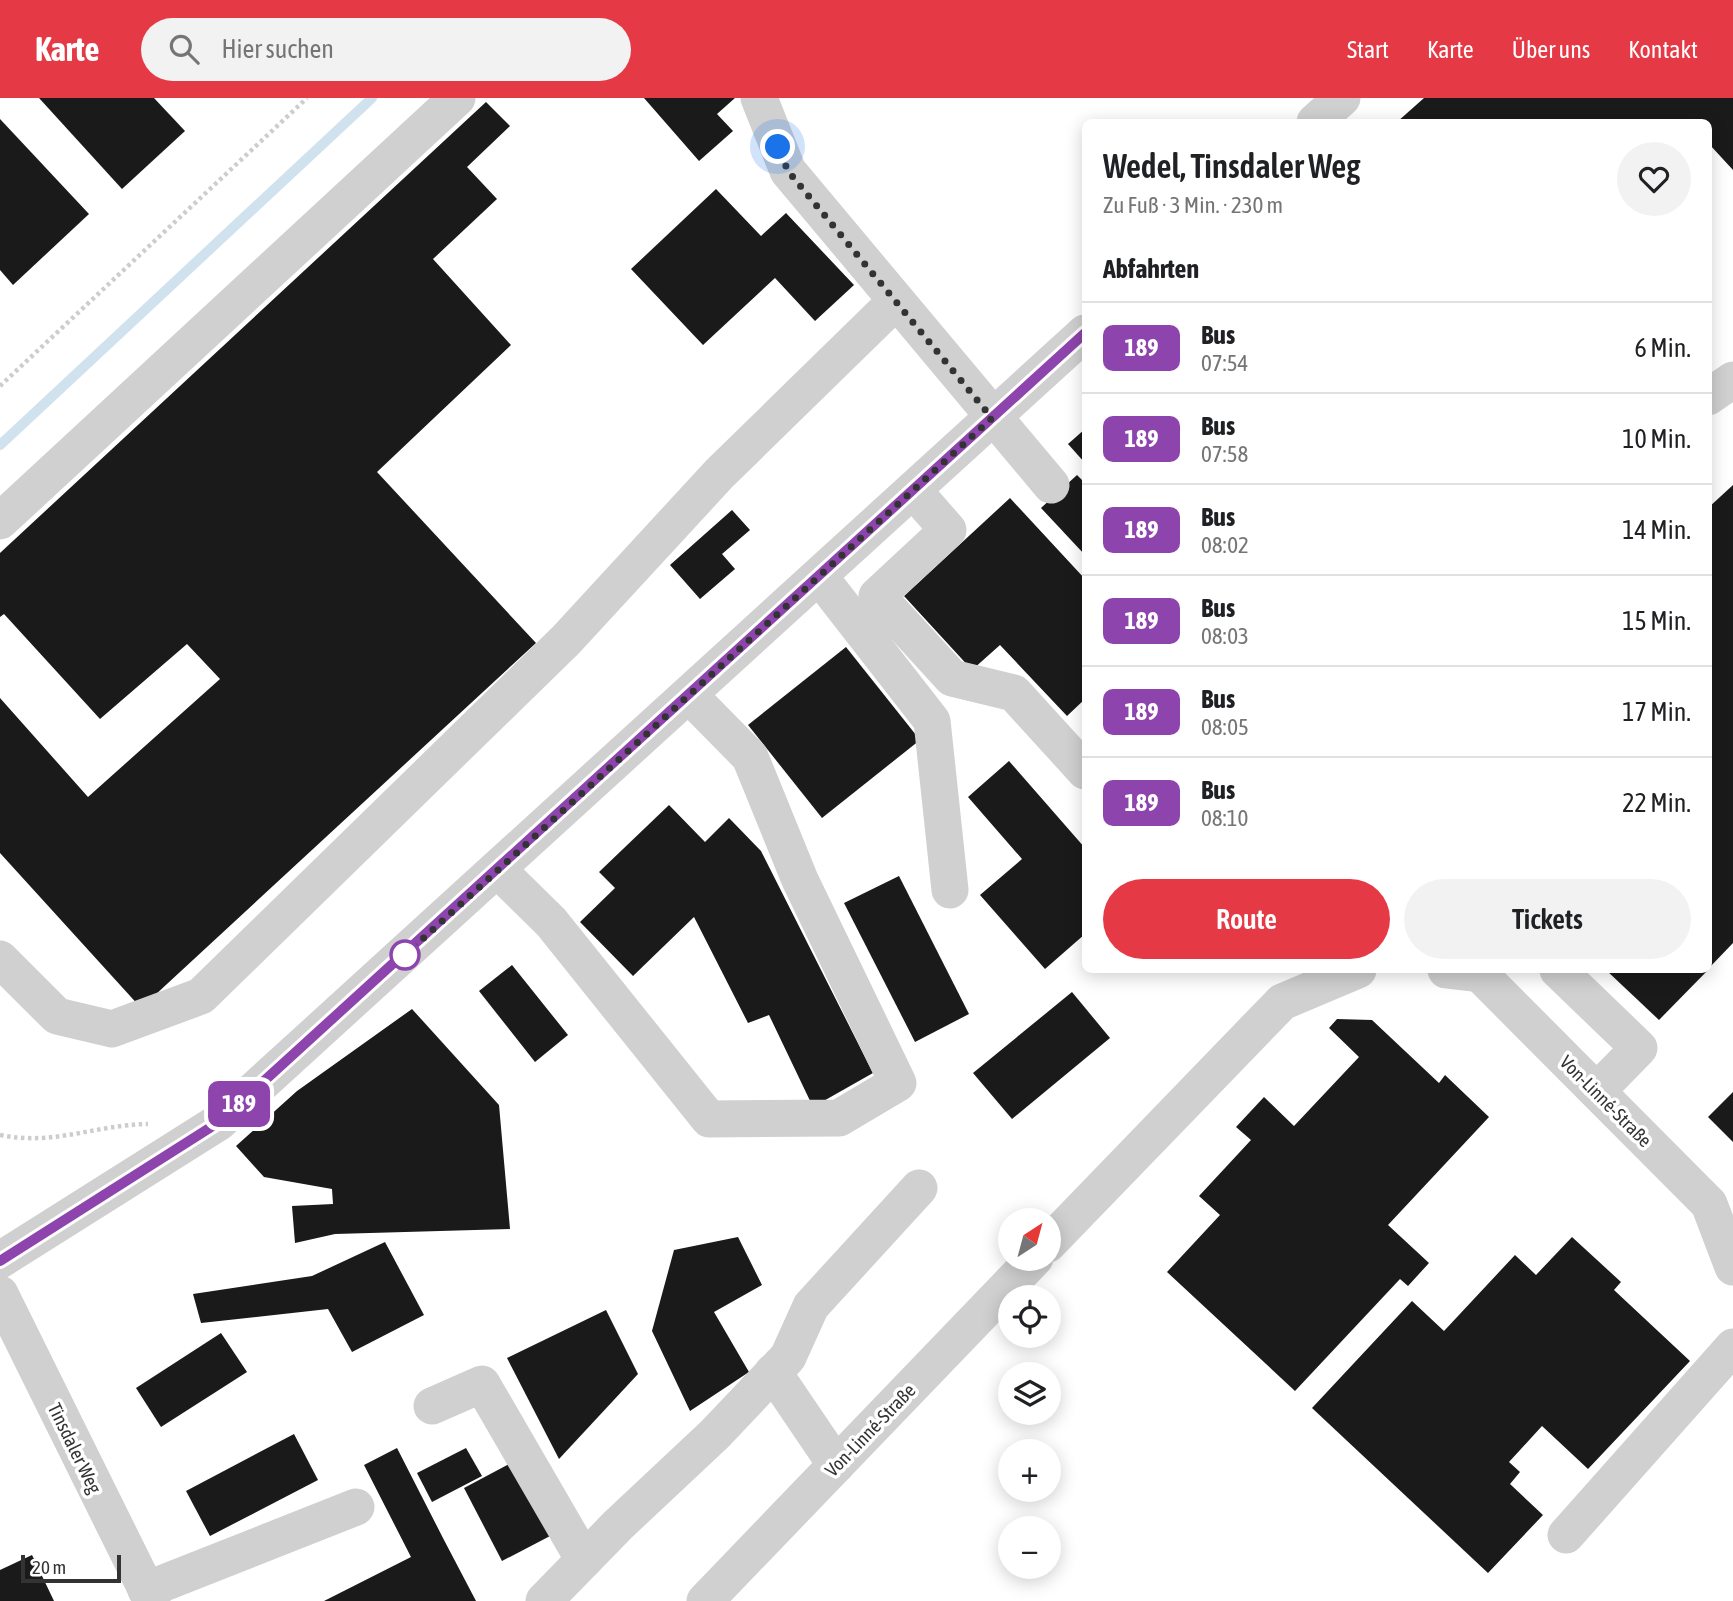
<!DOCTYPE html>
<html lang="de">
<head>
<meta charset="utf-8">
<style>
  :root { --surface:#fff; --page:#f2f2f2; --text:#202124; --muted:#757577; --line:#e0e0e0; --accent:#e63946 }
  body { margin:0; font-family:"Asap Condensed",sans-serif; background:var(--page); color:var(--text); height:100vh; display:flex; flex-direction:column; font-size:26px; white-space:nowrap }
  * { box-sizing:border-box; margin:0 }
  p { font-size:23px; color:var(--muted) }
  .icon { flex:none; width:38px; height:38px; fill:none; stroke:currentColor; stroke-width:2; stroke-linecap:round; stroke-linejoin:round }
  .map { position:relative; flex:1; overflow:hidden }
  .side { position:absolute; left:1082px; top:21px; width:630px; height:854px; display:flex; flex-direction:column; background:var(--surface); border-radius:10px; box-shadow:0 4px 18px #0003 }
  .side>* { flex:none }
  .badge { padding:0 14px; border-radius:10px; font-size:24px; line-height:46px }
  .needle { width:46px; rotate:36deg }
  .fabs { position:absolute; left:998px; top:1110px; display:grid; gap:14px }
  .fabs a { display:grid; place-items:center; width:63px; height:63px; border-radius:50%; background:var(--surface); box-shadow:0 4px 18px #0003; font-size:35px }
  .scale { position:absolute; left:21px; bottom:18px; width:100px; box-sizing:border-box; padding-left:7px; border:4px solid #333; border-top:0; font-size:19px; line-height:24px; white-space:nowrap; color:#333; -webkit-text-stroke:5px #fff; paint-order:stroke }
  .you { position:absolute; width:35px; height:35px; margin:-18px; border:5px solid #fff; border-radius:50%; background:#1a73e8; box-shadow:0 0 0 10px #1a73e833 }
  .map>.badge { position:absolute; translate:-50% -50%; box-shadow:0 0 0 4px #fff }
  h2 { padding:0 21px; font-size:26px; line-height:63px }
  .round { display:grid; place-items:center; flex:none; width:74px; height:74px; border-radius:37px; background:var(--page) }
  .overview { display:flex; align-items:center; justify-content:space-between; height:119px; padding:0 21px }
  h1 { font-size:33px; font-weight:600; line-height:52px }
  .cta { display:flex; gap:14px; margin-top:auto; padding:14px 21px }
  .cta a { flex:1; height:80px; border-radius:42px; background:var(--accent); color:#fff; font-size:28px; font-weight:600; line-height:80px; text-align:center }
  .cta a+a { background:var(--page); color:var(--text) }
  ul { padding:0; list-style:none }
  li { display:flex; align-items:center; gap:21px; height:91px; padding:0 21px; border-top:2px solid var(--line) }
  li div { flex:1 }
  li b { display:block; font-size:26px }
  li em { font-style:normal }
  li .badge { min-width:77px; font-weight:700; text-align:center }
  header { display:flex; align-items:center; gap:42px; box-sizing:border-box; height:98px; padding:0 35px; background:var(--accent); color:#fff }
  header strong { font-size:33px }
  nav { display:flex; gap:38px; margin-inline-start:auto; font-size:24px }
  .search { width:490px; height:63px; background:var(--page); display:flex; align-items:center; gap:18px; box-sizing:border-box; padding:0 24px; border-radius:38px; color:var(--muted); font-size:26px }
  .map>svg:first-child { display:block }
</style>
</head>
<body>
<header>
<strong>Karte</strong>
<div class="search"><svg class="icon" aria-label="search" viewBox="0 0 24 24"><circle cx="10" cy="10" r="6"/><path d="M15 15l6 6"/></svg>Hier suchen</div>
<nav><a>Start</a><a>Karte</a><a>Über uns</a><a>Kontakt</a></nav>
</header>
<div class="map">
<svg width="1733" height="1503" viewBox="0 0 1733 1503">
  <rect width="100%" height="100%" fill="#fff"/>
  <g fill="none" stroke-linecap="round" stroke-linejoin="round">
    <!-- stream -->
    <path stroke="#cfe2ee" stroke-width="10" d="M0,347L372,0"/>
  </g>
  <!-- building -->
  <g fill="#1a1a1a">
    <path d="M39,0H154L185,33L122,91Z"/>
    <path d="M644,0H735L717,16L733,33L699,63Z"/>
    <path d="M1424,0H1733V72L1710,47L1708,49V24H1397Z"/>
    <path d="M486,4L510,28L467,69L497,101L433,161L511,247L377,374L536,545L141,910L0,755V600L88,699L220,581L187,546L100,621L4,516L0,519V455Z"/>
    <path d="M0,21L89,116L13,187L0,172Z"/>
    <path d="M716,91L761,138L786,115L854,187L815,223L775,180L703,247L631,171Z"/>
    <path d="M1085,331V365L1068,346Z"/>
    <path d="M1077,377L1085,385V457L1041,410Z"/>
    <path d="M1733,387V845L1708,871V410Z"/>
    <path d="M1010,400L1085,481V601L1067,618L1000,547L972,572L904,498Z"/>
    <path d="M732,412L750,432L722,456L735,471L700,501L670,467Z"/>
    <path d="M846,549L920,642L822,720L748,627Z"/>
    <path d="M1009,663L1085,750V836L1045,871L980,797L1022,761L968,699Z"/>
    <path d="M669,707L705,744L729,720L761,753L873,975L813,1009L769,917L748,925L694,819L633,878L580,824L615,790L599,774Z"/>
    <path d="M899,778L969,916L915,944L844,805Z"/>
    <path d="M512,867L568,937L535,964L479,893Z"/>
    <path d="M1606,872H1708L1659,922Z"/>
    <path d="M1072,894L1110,940L1012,1021L973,975Z"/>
    <path d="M412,911L499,1007L510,1131L335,1136L295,1145L292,1108L333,1106L332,1091L264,1079L236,1048L297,993Z"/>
    <path d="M1337,921L1372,922L1439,985L1445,977L1489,1019L1388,1127L1429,1165L1408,1188L1400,1181L1295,1293L1167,1174L1220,1117L1199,1098L1251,1042L1236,1029L1264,999L1294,1028L1359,959L1329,930Z"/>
    <path d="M1733,994V1044L1708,1019Z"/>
    <path d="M738,1139L762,1187L714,1214L749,1274L690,1313L652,1233L674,1152Z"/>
    <path d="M1572,1139L1621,1184L1614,1192L1690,1263L1588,1371L1542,1328L1509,1364L1520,1374L1510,1386L1543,1417L1488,1475L1312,1310L1412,1203L1444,1233L1515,1157L1536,1177Z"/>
    <path d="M385,1144L424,1217L352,1254L328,1211L201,1225L193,1196L312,1178Z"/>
    <path d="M606,1212L638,1276L559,1361L507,1260Z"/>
    <path d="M221,1235L247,1274L161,1329L136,1290Z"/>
    <path d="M294,1336L318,1382L210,1438L186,1393Z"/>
    <path d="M397,1350L444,1442L476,1503H324L411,1459L364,1367Z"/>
    <path d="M466,1350L482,1378L432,1404L417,1375Z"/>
    <path d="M513,1364L552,1437L502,1463L464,1390Z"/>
    <path d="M32,1457L54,1503H0V1472Z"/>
  </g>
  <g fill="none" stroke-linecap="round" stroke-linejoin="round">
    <!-- path -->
    <g stroke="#cdcdcd" stroke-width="4.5" stroke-dasharray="3.5 3.5" stroke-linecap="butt">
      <path d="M0,288L307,0"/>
      <path d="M0,1037C55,1048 94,1027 148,1026"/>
    </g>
    <!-- minor -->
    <g stroke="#d0d0d0" stroke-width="37">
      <path d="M759,0L788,73L1051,387"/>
      <path d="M1315,24L1342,0"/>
      <path d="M1708,299L1733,282"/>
      <path d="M913,392L948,432L877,498L952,580L1014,595L1085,673"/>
      <path d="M0,423L457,0"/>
      <path d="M819,478L932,623L950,792"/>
      <path d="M498,772L551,824L709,1021L839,1020L898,985L800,782L750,659L689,597"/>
      <path d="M0,861L57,918L112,931L201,898L566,542L719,376L896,203"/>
      <path d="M1446,872L1480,876L1709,1106L1733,1169"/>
      <path d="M1558,872L1639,950L1597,993"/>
      <path d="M1048,1146L1282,904L1358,872"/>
      <path d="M0,1162L219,1024L1085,235"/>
      <path d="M0,1196L152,1503"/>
      <path d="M773,1274L836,1367"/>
      <path d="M432,1308L482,1286L584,1462"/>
      <path d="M1566,1437L1733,1249"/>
      <path d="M146,1492L356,1409"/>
      <path d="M544,1503L618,1427L715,1336L788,1259L811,1208L919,1090"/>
      <path d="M705,1503L1035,1160"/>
    </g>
  </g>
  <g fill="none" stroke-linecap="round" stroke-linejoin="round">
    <!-- line casing -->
    <g stroke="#fff" stroke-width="16">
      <path id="line" d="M0,1163L219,1024L1085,235"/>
    </g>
    <!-- line -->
    <use href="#line" stroke="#8e44ad" stroke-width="10"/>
    <!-- walk -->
    <path stroke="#333" stroke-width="7" stroke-dasharray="0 12.6" d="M405,857L992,320L788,73L778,49"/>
  </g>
  <!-- markers -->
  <circle fill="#fff" stroke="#8e44ad" stroke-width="3.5" cx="405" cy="857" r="14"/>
  <g text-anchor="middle" stroke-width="7" stroke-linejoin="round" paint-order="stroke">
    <!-- street labels -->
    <g font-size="19" fill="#333" stroke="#fff">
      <text transform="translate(1606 1003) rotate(45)" y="7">Von-Linné-Straße</text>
      <text transform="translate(870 1332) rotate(-46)" y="7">Von-Linné-Straße</text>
      <text transform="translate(75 1350) rotate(64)" y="7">Tinsdaler Weg</text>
    </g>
  </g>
</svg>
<div class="fabs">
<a><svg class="needle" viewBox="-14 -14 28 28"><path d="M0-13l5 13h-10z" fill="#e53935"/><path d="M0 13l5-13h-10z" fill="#757577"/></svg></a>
<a><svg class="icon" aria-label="locate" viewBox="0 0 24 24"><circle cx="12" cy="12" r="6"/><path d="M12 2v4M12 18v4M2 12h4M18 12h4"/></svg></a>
<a><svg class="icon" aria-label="layers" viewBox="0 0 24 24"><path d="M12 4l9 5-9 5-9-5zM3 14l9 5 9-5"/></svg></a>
<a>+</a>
<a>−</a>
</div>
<div class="scale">20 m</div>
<div class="you" style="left:778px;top:49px"></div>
<b class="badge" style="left:239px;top:1006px;background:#8e44ad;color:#fff">189</b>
<section class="side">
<div class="overview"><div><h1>Wedel, Tinsdaler Weg</h1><p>Zu Fuß · 3 Min. · 230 m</p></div><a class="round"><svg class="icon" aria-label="heart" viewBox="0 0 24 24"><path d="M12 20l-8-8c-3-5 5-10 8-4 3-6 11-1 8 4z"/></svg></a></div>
<h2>Abfahrten</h2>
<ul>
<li><span class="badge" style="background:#8e44ad;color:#fff">189</span><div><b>Bus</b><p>07:54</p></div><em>6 Min.</em></li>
<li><span class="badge" style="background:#8e44ad;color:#fff">189</span><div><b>Bus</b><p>07:58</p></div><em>10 Min.</em></li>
<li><span class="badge" style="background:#8e44ad;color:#fff">189</span><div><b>Bus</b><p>08:02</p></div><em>14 Min.</em></li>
<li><span class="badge" style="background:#8e44ad;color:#fff">189</span><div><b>Bus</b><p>08:03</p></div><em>15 Min.</em></li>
<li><span class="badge" style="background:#8e44ad;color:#fff">189</span><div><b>Bus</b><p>08:05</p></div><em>17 Min.</em></li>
<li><span class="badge" style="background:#8e44ad;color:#fff">189</span><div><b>Bus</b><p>08:10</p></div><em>22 Min.</em></li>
</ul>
<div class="cta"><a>Route</a><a>Tickets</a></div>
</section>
</div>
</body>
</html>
